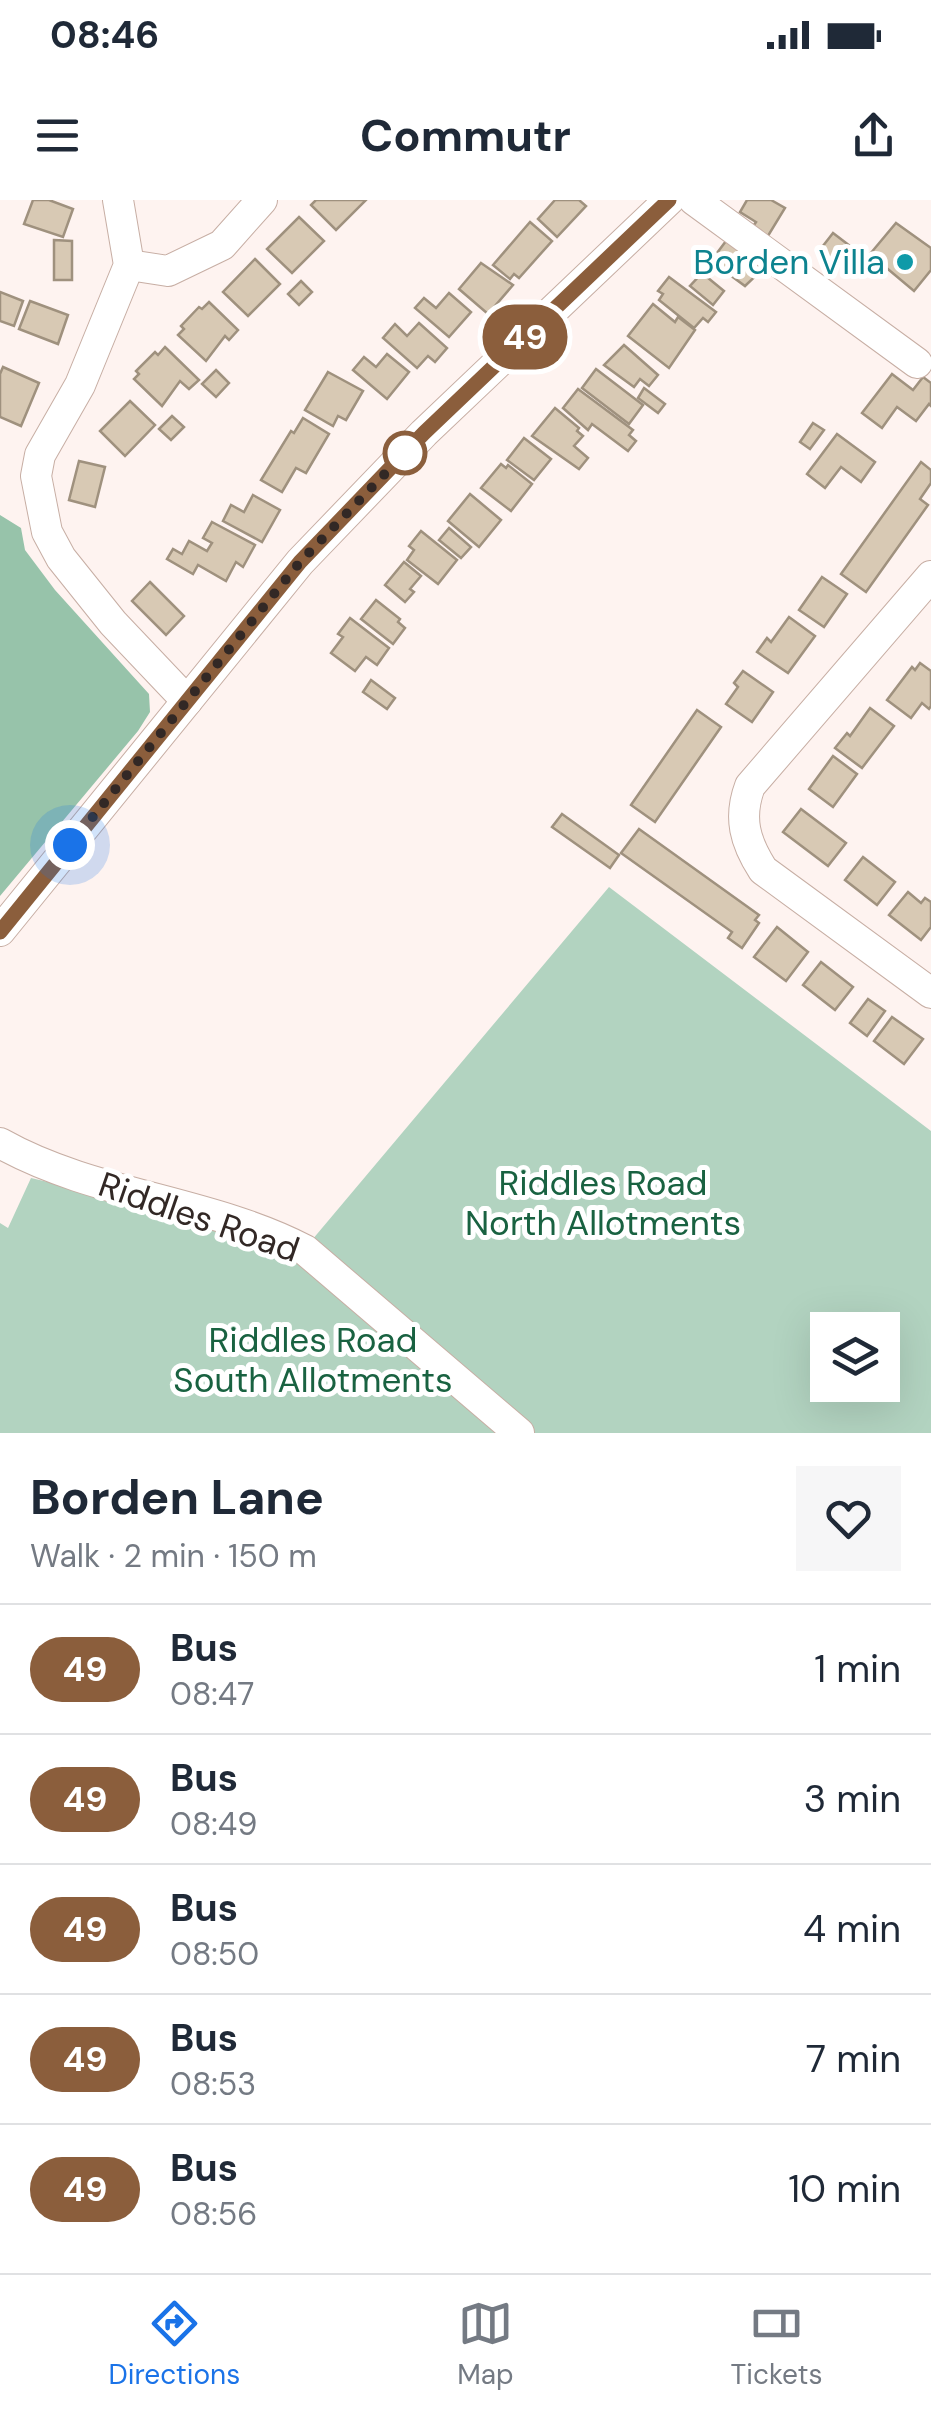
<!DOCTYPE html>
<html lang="en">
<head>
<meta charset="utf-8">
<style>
  :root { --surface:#fff; --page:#f6f6f7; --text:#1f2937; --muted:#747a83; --line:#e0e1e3; --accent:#1a73e8 }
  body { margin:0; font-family:"DM Sans",sans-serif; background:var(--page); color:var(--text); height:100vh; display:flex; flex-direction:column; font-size:38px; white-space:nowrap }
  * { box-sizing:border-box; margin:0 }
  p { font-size:32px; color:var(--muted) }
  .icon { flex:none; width:55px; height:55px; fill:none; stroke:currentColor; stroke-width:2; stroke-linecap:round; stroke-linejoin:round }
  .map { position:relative; height:1233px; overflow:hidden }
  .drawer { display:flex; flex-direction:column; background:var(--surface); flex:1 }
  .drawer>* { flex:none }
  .badge { padding:0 20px; border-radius:32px; font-size:35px; line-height:65px }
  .tools { position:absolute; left:810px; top:1112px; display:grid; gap:20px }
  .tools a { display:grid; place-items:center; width:90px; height:90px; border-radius:0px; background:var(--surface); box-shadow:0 10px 40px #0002; font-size:50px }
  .you { position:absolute; width:50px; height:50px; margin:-25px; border:8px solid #fff; border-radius:50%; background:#1a73e8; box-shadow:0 0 0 15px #1a73e833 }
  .map>.badge { position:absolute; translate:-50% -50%; box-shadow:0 0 0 5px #fff }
  .round { display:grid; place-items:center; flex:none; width:105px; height:105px; border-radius:0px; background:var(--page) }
  .summary { display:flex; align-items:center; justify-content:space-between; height:170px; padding:0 30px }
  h1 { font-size:48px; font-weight:700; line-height:75px }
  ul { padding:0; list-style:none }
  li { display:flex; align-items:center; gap:30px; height:130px; padding:0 30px; border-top:2px solid var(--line) }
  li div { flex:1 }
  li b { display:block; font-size:38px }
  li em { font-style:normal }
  li .badge { min-width:110px; font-weight:700; text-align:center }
  .status { display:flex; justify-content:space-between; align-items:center; height:70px; padding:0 50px; background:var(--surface); direction:ltr }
  .status svg { height:28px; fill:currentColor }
  header { display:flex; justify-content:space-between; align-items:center; height:130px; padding:0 30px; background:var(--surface); font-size:45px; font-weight:700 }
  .dock { display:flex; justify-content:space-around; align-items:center; height:140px; border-top:2px solid var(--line); background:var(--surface); font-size:28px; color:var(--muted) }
  .dock a { display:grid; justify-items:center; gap:5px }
  .dock .on { color:var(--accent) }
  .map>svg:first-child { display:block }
</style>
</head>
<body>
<div class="status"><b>08:46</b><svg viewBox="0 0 49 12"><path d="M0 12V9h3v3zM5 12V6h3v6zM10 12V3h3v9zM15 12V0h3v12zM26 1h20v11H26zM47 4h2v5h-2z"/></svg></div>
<header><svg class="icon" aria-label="menu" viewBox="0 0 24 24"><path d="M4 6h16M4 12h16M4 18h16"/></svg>Commutr<svg class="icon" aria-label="share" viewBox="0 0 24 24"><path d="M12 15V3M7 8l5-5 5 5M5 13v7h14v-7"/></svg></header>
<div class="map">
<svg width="931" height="1233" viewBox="0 0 931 1233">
  <rect width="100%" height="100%" fill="#fef3f0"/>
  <!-- green -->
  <g fill="#b2d3c0" fill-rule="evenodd">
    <path d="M609,687L931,931V1233H533L312,1040ZM828,1130H882V1185H828Z"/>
    <path d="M31,978L193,1016L306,1058L504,1233H0V1023L8,1028Z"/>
  </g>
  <!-- forest -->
  <path fill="#97c3aa" d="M0,315L21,328L25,350L55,390L149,494L150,512L138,531L0,696Z"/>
  <!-- building -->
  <g fill="#d8c9b4" stroke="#9f917e" stroke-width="2.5">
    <path d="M33,0H49L73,9L63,37L24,24Z"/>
    <path d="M316,0H366L336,30L311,5Z"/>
    <path d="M555,0H579L586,6L557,37L538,19Z"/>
    <path d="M747,0H771L785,8L763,44L747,35L756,22L740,12Z"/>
    <path d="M299,17L324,41L292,73L267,49Z"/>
    <path d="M530,22L552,41L519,78L514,74L510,79L493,65Z"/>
    <path d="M896,23L931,48V70L914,91L870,54Z"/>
    <path d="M833,33L850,46L835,64L819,51Z"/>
    <path d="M729,37L767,65L745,86L711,61Z"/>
    <path d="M54,40L72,41V80H54Z"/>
    <path d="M255,59L280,84L248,116L223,92Z"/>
    <path d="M481,63L513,85L488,114L459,89Z"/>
    <path d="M702,73L724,91L713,105L690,86Z"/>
    <path d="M669,77L716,112L708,122L703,118L694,128L659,100L663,94L658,91Z"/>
    <path d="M301,81L312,92L299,105L288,94Z"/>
    <path d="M0,92L23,101L14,126L0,121Z"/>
    <path d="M449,93L471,112L449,137L415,108L424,98L436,108Z"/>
    <path d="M30,101L68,115L58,144L19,129Z"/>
    <path d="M209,102L238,130L229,140L225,136L206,161L178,135L184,129L181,126L199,107L202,109Z"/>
    <path d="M653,104L675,122L678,117L695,130L669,168L628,136Z"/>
    <path d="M419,123L447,148L435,162L428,156L417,168L383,138L395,124L407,136Z"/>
    <path d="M624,145L658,175L649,186L640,179L634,187L604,165Z"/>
    <path d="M165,147L199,180L189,189L180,181L162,206L134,179L139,174L136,171L155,152L158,155Z"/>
    <path d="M387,154L409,172L387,199L353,170L364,157L376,167Z"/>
    <path d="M3,167L39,183L21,226L0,217V174Z"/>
    <path d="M596,169L643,205L629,224L582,188Z"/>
    <path d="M216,170L229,183L216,197L202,184Z"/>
    <path d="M328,172L363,191L346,220L338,216L333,226L305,210Z"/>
    <path d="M892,174L913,190L923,177L931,183V206L929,204L916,221L897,207L882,228L862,213Z"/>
    <path d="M644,188L665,204L658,213L638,198Z"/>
    <path d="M578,189L633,230L629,235L636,241L628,251L592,224L588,230L563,208Z"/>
    <path d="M130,201L155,225L125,256L100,231Z"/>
    <path d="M555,208L579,228L577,231L583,236L574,246L588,258L579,269L532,236Z"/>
    <path d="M172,216L184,227L171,240L159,229Z"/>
    <path d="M303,218L329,234L306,273L296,268L282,292L261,280L291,231L294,233Z"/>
    <path d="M813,223L824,230L810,249L800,242Z"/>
    <path d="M837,234L875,262L861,282L841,267L825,288L807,274Z"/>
    <path d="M524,238L551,259L534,280L507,260Z"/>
    <path d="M79,261L105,267L95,307L69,300Z"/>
    <path d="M921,262L931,270V283L920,299L928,305L866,392L841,374Z"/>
    <path d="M501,264L506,268L508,265L532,284L511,311L481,288Z"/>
    <path d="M470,294L501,320L479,347L448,321Z"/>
    <path d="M253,295L280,310L262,342L223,321L231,305L244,312Z"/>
    <path d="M212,322L255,345L243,367L236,362L226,381L198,365L193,374L167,359L173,349L182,354L189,341L207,351L212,343L203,338Z"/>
    <path d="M449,328L471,347L461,358L439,340Z"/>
    <path d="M421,331L457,360L438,384L407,360L414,350L409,346Z"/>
    <path d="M404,362L421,376L410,389L414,392L405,402L385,385Z"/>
    <path d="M822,377L847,394L824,427L799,410Z"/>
    <path d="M150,382L184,416L166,435L132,401Z"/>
    <path d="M376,400L400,419L398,422L405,428L393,444L361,419Z"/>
    <path d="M789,417L815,436L788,473L757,452L767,438L771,442Z"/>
    <path d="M350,418L389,448L377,465L366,457L355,471L331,453L343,437L338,434Z"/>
    <path d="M920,463L931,471V506L929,509L922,503L911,518L887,500L912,467L915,470Z"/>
    <path d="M743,471L773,492L752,522L726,504L738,487L734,483Z"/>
    <path d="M371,480L395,498L387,509L363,492Z"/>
    <path d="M870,508L894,526L862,568L835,548L847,533L850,536Z"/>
    <path d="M697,510L721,527L655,622L631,605Z"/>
    <path d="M833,556L857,574L833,607L809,589Z"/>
    <path d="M801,609L846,643L828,666L783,632Z"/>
    <path d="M562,614L619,655L610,668L552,627Z"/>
    <path d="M639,629L759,715L755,720L759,723L742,748L728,738L732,732L621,653Z"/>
    <path d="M863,657L895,682L877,705L845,680Z"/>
    <path d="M908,692L921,703L925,698L931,702V727L921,740L889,715Z"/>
    <path d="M777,727L808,752L786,781L754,757Z"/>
    <path d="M821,762L853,787L835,810L803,785Z"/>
    <path d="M868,799L885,811L867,836L850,823Z"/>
    <path d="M892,817L923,839L904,864L874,841Z"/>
  </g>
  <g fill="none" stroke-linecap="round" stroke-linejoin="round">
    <!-- minor casing -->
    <g stroke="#c7aea4" stroke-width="32">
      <g id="minor">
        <path d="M118,0L129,65L80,185L40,255L36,276L47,332L61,358L113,423L187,501"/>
        <path d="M694,0L917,163"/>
        <path d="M129,65L168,71L222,45L262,0"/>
        <path d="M931,376L750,586C738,618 745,642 763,670L931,793"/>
        <path d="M0,731L300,362L424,233L669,0"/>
        <path d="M0,943C94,996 209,1000 305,1050L519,1233"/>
      </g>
    </g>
    <!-- minor -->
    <use href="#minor" stroke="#fff" stroke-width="30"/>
  </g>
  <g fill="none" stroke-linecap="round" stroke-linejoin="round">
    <!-- line casing -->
    <g stroke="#fff" stroke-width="22">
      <path id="line" d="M0,732L300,362L424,233L669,0"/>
    </g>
    <!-- line -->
    <use href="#line" stroke="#8b5e3c" stroke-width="15"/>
    <!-- walk -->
    <path stroke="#322825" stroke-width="10" stroke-dasharray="0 18" d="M70,645L300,362L405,253"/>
  </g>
  <!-- markers -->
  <circle fill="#0f9aa8" stroke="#fff" stroke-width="4" cx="905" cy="62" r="10"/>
  <circle fill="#fff" stroke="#8b5e3c" stroke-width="5" cx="405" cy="253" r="20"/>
  <g text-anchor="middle" stroke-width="10" stroke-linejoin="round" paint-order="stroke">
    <!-- culture labels -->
    <g font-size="35" fill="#0d838f" stroke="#fff" text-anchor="end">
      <text x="885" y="74">Borden Villa</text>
    </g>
    <!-- park labels -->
    <g font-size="35" fill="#196241" stroke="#fff">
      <text x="603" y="995">Riddles Road<tspan x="603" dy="40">North Allotments</tspan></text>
      <text x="313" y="1152">Riddles Road<tspan x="313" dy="40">South Allotments</tspan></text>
    </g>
    <!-- street labels -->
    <g font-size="35" fill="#322825" stroke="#fff">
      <text transform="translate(199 1017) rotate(19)" y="12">Riddles Road</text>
    </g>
  </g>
</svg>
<div class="tools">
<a><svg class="icon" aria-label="layers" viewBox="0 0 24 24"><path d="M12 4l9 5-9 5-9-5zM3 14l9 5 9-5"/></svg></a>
</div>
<div class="you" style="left:70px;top:645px"></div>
<b class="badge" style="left:525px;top:137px;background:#8b5e3c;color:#fff">49</b>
</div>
<section class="drawer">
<div class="summary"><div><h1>Borden Lane</h1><p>Walk · 2 min · 150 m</p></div><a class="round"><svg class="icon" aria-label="heart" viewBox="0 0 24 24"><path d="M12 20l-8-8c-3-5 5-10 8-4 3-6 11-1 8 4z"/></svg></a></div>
<ul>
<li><span class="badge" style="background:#8b5e3c;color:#fff">49</span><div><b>Bus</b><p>08:47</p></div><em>1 min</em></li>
<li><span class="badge" style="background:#8b5e3c;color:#fff">49</span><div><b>Bus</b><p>08:49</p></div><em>3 min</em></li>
<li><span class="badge" style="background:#8b5e3c;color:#fff">49</span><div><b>Bus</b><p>08:50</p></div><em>4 min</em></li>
<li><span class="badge" style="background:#8b5e3c;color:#fff">49</span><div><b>Bus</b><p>08:53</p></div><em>7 min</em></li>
<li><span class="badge" style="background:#8b5e3c;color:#fff">49</span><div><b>Bus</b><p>08:56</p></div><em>10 min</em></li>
</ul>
</section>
<nav class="dock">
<a class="on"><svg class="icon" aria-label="directions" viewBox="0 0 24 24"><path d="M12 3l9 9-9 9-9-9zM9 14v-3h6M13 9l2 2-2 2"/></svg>Directions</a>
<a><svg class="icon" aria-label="map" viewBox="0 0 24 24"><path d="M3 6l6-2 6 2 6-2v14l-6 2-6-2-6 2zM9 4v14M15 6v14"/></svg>Map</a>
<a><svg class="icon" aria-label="tickets" viewBox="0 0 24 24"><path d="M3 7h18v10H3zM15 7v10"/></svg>Tickets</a>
</nav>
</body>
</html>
